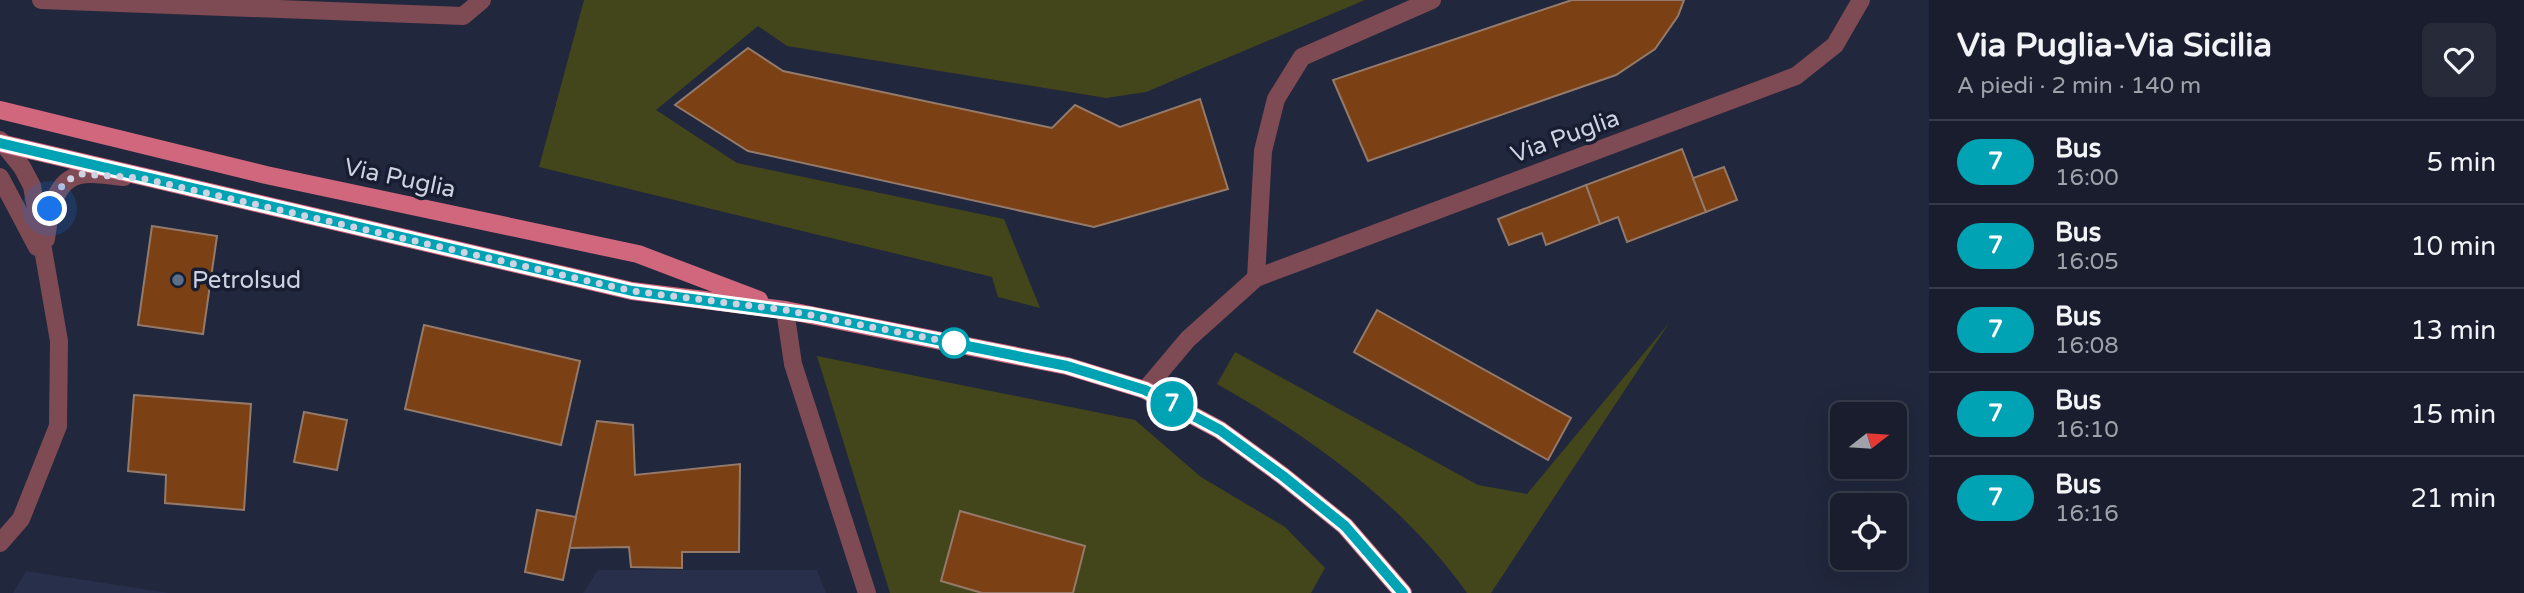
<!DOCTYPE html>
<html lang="it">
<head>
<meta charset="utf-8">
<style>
  :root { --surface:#191d2d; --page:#262a39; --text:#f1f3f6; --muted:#9fa2aa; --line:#373b49 }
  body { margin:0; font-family:"Varela Round",sans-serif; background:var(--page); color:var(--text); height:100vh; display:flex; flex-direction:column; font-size:26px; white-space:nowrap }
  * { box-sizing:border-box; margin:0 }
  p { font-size:23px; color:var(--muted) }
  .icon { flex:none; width:38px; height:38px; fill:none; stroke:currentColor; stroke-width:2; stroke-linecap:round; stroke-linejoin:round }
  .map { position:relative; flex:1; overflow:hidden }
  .sheet { display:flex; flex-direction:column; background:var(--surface); width:595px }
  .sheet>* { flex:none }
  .badge { padding:0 14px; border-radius:23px; font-size:24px; line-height:46px }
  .needle { width:46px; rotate:73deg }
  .tools { position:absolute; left:1830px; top:402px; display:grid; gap:14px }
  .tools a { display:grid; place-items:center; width:77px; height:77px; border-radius:10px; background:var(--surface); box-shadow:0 7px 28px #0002,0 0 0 2px var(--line); font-size:35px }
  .you { position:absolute; width:35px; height:35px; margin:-18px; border:5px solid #fff; border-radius:50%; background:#1a73e8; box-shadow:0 0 0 10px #1a73e833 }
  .map>.badge { position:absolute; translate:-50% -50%; box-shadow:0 0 0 4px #fff }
  .round { display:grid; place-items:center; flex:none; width:74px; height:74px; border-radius:10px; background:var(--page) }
  .overview { display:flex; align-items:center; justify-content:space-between; height:119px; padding:0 28px }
  h1 { font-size:33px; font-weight:700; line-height:52px }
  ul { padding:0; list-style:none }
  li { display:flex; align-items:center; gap:21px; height:84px; padding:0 28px; border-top:2px solid var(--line) }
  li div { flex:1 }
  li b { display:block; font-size:26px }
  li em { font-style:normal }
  li .badge { min-width:77px; font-weight:700; text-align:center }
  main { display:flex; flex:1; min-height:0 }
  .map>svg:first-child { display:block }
</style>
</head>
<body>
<main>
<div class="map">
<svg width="1929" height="593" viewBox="0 0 1929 593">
  <rect width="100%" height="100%" fill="#21273c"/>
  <!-- built -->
  <g fill="#282f4a">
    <path d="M598,570H817L826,593H583Z"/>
    <path d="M26,571L169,593H13Z"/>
  </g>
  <!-- green -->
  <g fill="#43461b">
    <path d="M584,0H1365L1146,92L1106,98L787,46L758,26L656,110L737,163L1004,219L1040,308L998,297L992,277L539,167Z"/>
    <path d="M1669,323L1491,593H1467C1405,505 1311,437 1217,384L1235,352L1478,485L1527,494Z"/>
    <path d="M817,356L1135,420L1201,477L1285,527L1325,568L1311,593H890Z"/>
  </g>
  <!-- building -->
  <g fill="#7b4014" stroke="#947a6a" stroke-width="2">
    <path d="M1572,0H1684L1678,16L1655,49L1616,75L1368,161L1333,80Z"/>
    <path d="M748,48L783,71L1052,128L1075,105L1120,127L1200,99L1228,189L1094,227L748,151L675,105Z"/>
    <path d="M1682,149L1706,212L1627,242L1618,217L1600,224L1586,185Z"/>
    <path d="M1724,167L1737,200L1706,212L1693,178Z"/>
    <path d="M1586,185L1600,224L1546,245L1542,233L1509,245L1498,219Z"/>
    <path d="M152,226L217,236L203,334L138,325Z"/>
    <path d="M1377,310L1571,418L1548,460L1354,352Z"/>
    <path d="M424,325L580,361L561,445L405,409Z"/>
    <path d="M134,395L251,404L244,510L165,503L166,475L128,471Z"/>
    <path d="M304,412L347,420L337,470L294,462Z"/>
    <path d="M597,421L633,425L635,475L740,464L739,552H682V568L631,567L629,547L569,548Z"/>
    <path d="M537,510L576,517L563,580L525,572Z"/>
    <path d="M960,511L1085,546L1073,593H982L941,581Z"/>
  </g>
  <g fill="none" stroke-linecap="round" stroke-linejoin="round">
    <!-- lane -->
    <g stroke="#7e4a53" stroke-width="18">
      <path d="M41,0L463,16L482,0"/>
      <path d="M785,310L793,364L867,593"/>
    </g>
    <!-- street -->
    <g stroke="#7e4a53" stroke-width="18">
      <path d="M0,140L22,167L32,186L59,341L58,426L21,519L0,543"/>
      <path d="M0,177L37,247"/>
      <path d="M46,239C49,216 53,181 80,175C93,172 111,176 124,177"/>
      <path d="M1256,278L1263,151L1276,99L1302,57L1432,0"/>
      <path d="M1145,390L1188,339L1256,278L1796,76L1835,45L1861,0"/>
    </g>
    <!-- primary -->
    <g stroke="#d1677d" stroke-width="18">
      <path d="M0,110L266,175L638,254L759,300"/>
      <path d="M0,143L632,291L785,310L1067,366L1145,390L1220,430L1283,476L1345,526L1403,593"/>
    </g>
  </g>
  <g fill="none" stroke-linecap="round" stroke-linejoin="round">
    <!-- line casing -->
    <g stroke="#fff" stroke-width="16">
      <path id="line" d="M0,143L632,291L812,315L1067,366L1145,390L1220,430L1283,476L1345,526L1403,593"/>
    </g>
    <!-- line -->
    <use href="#line" stroke="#00a3b4" stroke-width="10"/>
    <!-- walk -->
    <path stroke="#cfd3e1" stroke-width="7" stroke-dasharray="0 12.6" d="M50,209L64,182L81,174L141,178L632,291L785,310L954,343"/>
  </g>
  <!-- markers -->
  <circle fill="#5c6f8a" stroke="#181d31" stroke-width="2.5" cx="178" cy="280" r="7"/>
  <circle fill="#fff" stroke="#00a3b4" stroke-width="3.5" cx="954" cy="343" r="14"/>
  <g text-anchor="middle" stroke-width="7" stroke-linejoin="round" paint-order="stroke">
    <!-- street labels -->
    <g font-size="24" fill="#cfd3e1" stroke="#181d31">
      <text transform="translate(1565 136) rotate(-20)" y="8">Via Puglia</text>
      <text transform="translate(400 178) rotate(12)" y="8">Via Puglia</text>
    </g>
    <!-- poi labels -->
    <g font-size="24" fill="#cfd3e1" stroke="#181d31" text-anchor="start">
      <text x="192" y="288">Petrolsud</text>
    </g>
  </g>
</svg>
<div class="tools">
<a><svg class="needle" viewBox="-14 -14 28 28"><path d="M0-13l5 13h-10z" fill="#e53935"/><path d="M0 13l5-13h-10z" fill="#9fa2aa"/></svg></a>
<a><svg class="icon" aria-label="locate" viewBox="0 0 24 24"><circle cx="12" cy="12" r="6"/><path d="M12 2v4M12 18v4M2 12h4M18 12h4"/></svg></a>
</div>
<div class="you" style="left:50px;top:209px"></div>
<b class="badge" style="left:1172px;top:404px;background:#00a3b4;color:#fff">7</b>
</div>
<section class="sheet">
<div class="overview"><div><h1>Via Puglia-Via Sicilia</h1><p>A piedi · 2 min · 140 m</p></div><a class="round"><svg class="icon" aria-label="heart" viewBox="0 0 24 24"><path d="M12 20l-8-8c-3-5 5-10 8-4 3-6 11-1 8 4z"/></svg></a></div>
<ul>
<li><span class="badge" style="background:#00a3b4;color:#fff">7</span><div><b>Bus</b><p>16:00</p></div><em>5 min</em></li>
<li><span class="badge" style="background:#00a3b4;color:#fff">7</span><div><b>Bus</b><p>16:05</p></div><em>10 min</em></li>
<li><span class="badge" style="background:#00a3b4;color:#fff">7</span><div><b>Bus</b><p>16:08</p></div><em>13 min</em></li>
<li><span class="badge" style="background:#00a3b4;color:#fff">7</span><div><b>Bus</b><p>16:10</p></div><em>15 min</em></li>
<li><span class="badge" style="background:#00a3b4;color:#fff">7</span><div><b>Bus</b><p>16:16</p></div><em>21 min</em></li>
</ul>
</section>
</main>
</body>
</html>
